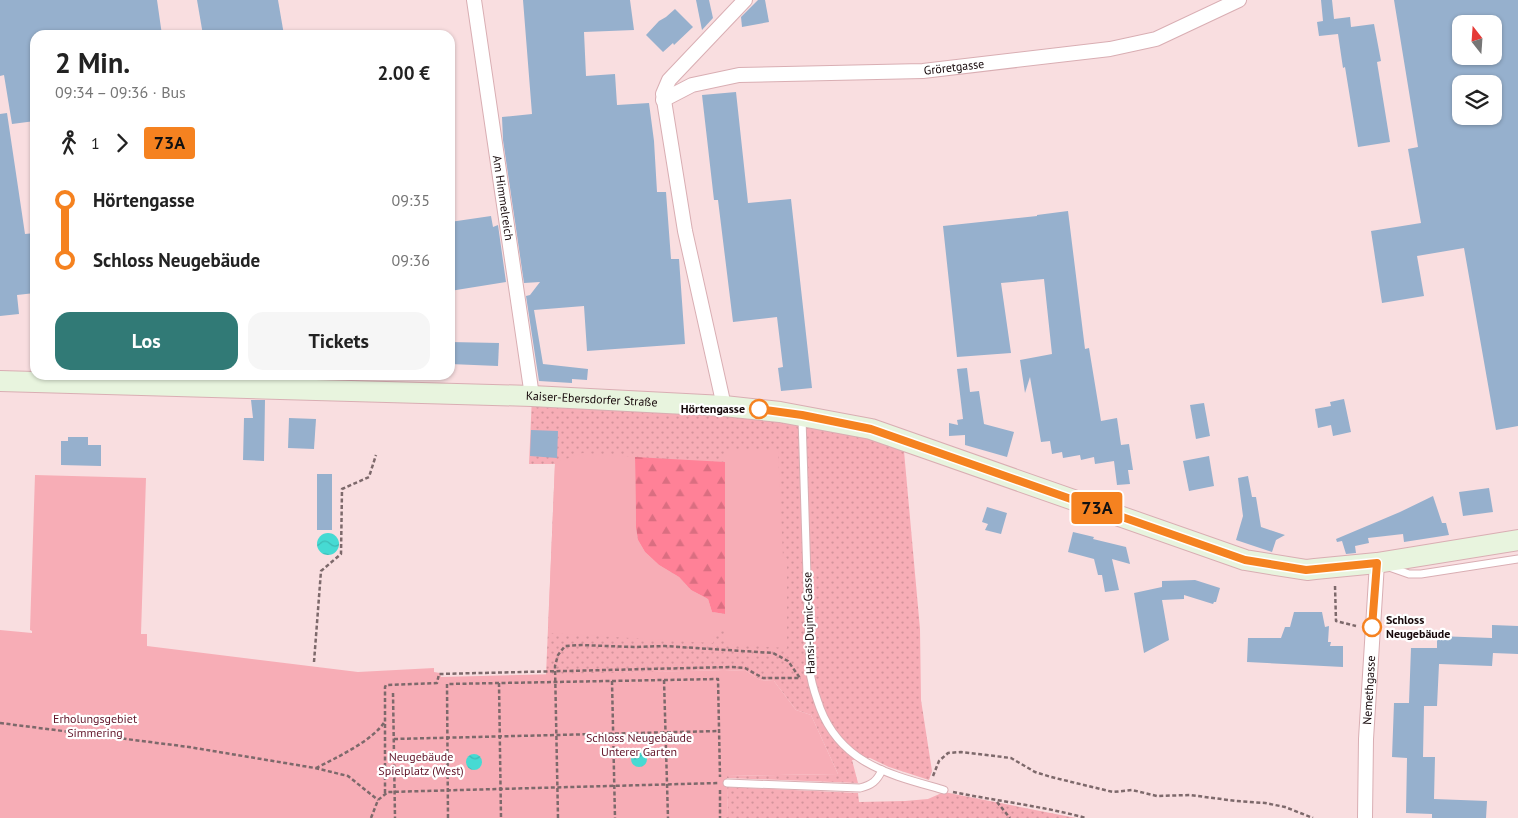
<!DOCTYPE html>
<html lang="de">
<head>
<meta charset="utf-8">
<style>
  :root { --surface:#fff; --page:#f6f6f6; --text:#222; --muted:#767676; --accent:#317a76 }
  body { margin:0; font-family:"PT Sans",sans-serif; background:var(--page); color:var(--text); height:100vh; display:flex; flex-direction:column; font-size:19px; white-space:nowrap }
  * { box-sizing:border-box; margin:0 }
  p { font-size:16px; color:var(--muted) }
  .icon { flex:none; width:28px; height:28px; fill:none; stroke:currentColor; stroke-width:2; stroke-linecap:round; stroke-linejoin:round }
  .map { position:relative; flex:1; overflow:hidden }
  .details { position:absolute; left:30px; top:30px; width:425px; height:350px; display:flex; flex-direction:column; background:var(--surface); border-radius:15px; box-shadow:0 1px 4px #0004 }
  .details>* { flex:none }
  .badge { padding:0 10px; border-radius:4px; font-size:18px; line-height:32px }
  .needle { width:32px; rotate:343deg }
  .tools { position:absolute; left:1452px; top:15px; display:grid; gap:10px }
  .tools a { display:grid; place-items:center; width:50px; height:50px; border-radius:10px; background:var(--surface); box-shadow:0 1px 4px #0004; font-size:25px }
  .map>.badge { position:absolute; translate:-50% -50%; box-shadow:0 0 0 2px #fff }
  .legs { display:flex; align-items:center; gap:8px; height:55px; padding:0 25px; font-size:16px }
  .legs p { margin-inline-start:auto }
  .headline { display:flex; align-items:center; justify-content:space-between; height:85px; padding:0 25px }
  h1 { font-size:28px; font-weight:700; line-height:38px }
  .action { display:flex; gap:10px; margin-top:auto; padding:10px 25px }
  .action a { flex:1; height:58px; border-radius:15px; background:var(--accent); color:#fff; font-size:20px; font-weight:700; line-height:58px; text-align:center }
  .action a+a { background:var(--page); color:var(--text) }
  ul { padding:0 25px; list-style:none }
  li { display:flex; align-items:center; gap:18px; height:60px; font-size:19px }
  li i { display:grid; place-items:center; width:8px; height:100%; margin:0 6px; background:currentColor }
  li i::after { content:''; width:12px; height:12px; margin:-6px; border:4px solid; border-radius:50%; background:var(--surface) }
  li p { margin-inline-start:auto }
  li:first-child i { background:linear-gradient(#0000 50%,currentColor 0) }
  li:last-child i { background:linear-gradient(currentColor 50%,#0000 0) }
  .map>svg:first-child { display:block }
</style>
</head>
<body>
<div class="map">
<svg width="1518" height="818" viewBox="0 0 1518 818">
  <defs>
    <pattern id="grass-dots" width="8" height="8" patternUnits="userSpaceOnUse" patternTransform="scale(1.25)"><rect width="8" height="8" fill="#f7adb6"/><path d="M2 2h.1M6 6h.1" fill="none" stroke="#d3939b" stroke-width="1.8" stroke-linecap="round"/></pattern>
    <pattern id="forest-firs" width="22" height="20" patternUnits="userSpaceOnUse" patternTransform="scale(1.25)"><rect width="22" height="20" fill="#ff8197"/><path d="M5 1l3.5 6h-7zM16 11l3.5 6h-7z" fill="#da6e81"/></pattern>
    <pattern id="water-waves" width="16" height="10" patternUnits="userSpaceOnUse" patternTransform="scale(1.25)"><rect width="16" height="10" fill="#46dad3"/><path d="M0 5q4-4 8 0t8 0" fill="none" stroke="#3dbab4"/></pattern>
  </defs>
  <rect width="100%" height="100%" fill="#f9dee0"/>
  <!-- grass -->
  <g fill="url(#grass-dots)">
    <path d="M532,396L724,406L903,440L920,629L921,700L932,771L929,780L889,767L870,758L852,760L858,783L727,778V776L838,774L811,715L796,710L774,681L760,680L746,671L724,670L546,675L555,464H529Z"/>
    <path d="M727,787L858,793L859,802L905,801L928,799L944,792L1076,818H724L728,816Z"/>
  </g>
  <!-- forest -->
  <path fill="url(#forest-firs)" d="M635,457L725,462V614L712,612L708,599L691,590L679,577L659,565L645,552L638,540L636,528Z"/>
  <!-- green -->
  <g fill="#f7adb6">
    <path d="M725,451H778L783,557L787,558V648L725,644V631L715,630L713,643L548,633L555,463L583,453L635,457L636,528L638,540L645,552L659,565L679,577L691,590L708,599L712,612L725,614Z"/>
    <path d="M35,475L146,478L141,634H147V646L358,672L434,668V672L440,673L441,677L724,670L746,671L760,680L774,681L796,710L811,715L838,774L727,776L728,817L724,818H0V630L32,633V631L30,630Z"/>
  </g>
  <!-- water -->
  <g fill="url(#water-waves)">
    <circle cx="328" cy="544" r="11"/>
    <circle cx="639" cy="759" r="8"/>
    <circle cx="474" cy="762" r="8"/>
  </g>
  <!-- building -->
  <g fill="#96b0cd" fill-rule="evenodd">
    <path d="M0,0H157L162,35H35V121L12,124L4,75L0,76Z"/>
    <path d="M197,0H278L284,35H203Z"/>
    <path d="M523,0H630L634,30L584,32L586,76L615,74L617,105L649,103L654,141L657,192H666L671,259H679L685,344L587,351L584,306L534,310L543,364L588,369L587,380L572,379V383L539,381L526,296L530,295L540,282L524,283L503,140L502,117L532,114Z"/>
    <path d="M696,0H709L713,18L702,30Z"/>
    <path d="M758,0H765L769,22L742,27L741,17Z"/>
    <path d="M1321,0H1332L1334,19L1350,17L1351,27L1374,24L1381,61L1377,62L1390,142L1358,147L1345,67L1343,68L1338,34L1319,36L1317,22L1323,21Z"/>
    <path d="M1394,0H1518V426L1496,430L1464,248L1417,256L1424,296L1382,303L1371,231L1421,223L1408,149L1418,147ZM1461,24H1494V56H1461ZM1461,84H1494V116H1461Z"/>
    <path d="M675,9L693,27L674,45L673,43L663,52L646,35L659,21L666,17Z"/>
    <path d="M736,92L748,203L791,199L812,388L781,391L778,368L783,367L777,317L733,322L718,200H714L702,95Z"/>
    <path d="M7,113L25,234L35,233V279H32L35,293L17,295L19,314L0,316V114Z"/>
    <path d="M1068,211L1085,349L1089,348L1101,421L1117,418L1121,445L1129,444L1133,470H1128L1130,484L1117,485L1114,461L1095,464L1094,457L1081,460L1080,455L1063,458L1062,452L1052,454L1050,441L1041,442L1030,377L1025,393L1020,360L1052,354L1044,279L1001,283L1011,353L957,357L943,226L1037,216V215Z"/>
    <path d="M491,216L493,227L498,225L506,282L450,291V222Z"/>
    <path d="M450,342L499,343L498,366L450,364Z"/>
    <path d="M967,368L970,392L979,391L984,424L1014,432L1007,457L965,445V435L949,436V423L958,425L957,420L963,419L957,369Z"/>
    <path d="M1344,399L1351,432L1333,436L1331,425L1318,428L1315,409L1331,406L1330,402Z"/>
    <path d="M251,400H265L264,461L243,460L244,418H253Z"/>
    <path d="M1204,403L1210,436L1196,439L1190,405Z"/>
    <path d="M289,418L316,419L314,449L288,448Z"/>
    <path d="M531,430L558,431L557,458L530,456Z"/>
    <path d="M68,437H88V445H101V466L61,465V441H68Z"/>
    <path d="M1209,456L1214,486L1189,491L1183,461Z"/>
    <rect x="317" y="474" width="15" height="56"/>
    <path d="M1248,476L1252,497H1256L1261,527L1285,535L1276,540L1272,552L1236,540L1243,516L1238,478Z"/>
    <path d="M1489,488L1493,512L1463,516L1459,492Z"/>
    <path d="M1433,496L1442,523H1446L1449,535L1404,542L1403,534L1368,538L1369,543L1355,546L1356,553L1346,554L1342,541L1337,542L1336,539L1400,512Z"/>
    <path d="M987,507L1007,513L1001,534L985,530L988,524L982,522Z"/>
    <path d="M1073,532L1094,537L1093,539L1126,547L1130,564L1112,559L1119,590L1105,592L1102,575H1098L1094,559L1068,552Z"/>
    <path d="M1195,580L1220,588L1216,602H1214L1213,604L1184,595V599L1162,600L1169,640L1144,653L1134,593L1162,587V581Z"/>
    <path d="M1294,612H1322L1325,627L1329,626L1328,642H1331L1330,646H1343V667L1247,662L1248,638H1281L1285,627H1290Z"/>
    <path d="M1492,625L1518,626V654L1493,653L1492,666L1439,664L1437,706H1424L1423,757H1435L1434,799L1487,801L1486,818H1432V814L1406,813L1407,758L1392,757L1394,703H1409L1411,648H1437V636L1492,638Z"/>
  </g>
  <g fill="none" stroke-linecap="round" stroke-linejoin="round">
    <!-- service casing -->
    <g stroke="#d9aeb3" stroke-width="9">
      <g id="service">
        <path d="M802,418L810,671C811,684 816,696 820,708C842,765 892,775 944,790"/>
        <path d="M1389,567L1409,574H1421L1518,559"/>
        <path d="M727,783L860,788C872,785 877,781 882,770"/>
      </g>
    </g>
    <!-- minor casing -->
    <g stroke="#d9aeb3" stroke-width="16">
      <g id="minor">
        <path id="s1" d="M474,0L532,396"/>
        <path id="s2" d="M663,100L692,85L739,75L923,71L1110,49L1156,39L1239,0"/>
        <path d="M724,406L685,231L663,94L669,80L745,0"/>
        <path id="s3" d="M1365,818L1366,739L1377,563"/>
      </g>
    </g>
    <!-- secondary casing -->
    <g stroke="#d9aeb3" stroke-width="22">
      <g id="secondary">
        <path id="s4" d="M0,381L532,396L724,406L780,412L871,429L1245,560L1307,570L1315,569L1377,563L1518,540"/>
      </g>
    </g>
    <!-- path -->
    <g stroke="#7d696b" stroke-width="2.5" stroke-dasharray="4 2.5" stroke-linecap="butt">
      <path d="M1335,586L1336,621L1356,626"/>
      <path d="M314,662L321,571L341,554L342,489L369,477L376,455"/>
      <path d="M664,680L668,818"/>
      <path d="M612,681L615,818"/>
      <path d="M499,683L501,818"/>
      <path d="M393,693L395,818"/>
      <path d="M0,723L189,747L315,768L348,776L378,800"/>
      <path d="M394,739L719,731"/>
      <path d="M316,768C336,758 374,740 385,721"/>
      <path d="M933,776L939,761L948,753L961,752L1011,758L1035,772L1051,777L1113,792L1132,790L1157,796L1190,795L1236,801L1265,803L1285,807L1313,818"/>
      <path d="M720,790V818"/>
      <path d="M953,792C997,801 1042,806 1086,818"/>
      <path d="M385,793V687L386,685L437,683L439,674L732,667L745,668L763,678H801"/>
      <path d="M997,802L1010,818"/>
      <path d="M371,818L378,800L388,792L719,783"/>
      <path d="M448,818L447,684L718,679L720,777"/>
      <path d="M558,818L555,666L558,655L565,646L581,645L634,647L665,646L773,653L788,661L800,678"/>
    </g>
    <!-- service -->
    <use href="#service" stroke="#fff" stroke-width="7"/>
    <!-- minor -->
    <use href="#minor" stroke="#fff" stroke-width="14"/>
    <!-- secondary -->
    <use href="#secondary" stroke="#e8f4de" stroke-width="20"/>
  </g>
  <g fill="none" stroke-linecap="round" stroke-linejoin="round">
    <!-- line-1 casing -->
    <g stroke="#fff" stroke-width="11">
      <path id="line-1" d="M759,409L802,415L871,429L1245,560L1306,570L1377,563L1372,627"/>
    </g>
    <!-- line-1 -->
    <use href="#line-1" stroke="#f58220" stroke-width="8"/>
  </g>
  <!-- markers -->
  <g fill="#fff" stroke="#f58220" stroke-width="2.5">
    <circle cx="759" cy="409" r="9"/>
    <circle cx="1372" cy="627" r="9"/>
  </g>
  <g text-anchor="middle" stroke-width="4.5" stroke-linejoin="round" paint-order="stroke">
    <!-- street labels -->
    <g font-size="12" fill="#16080a" stroke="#fff">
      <text dy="4" stroke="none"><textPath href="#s2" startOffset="296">Gröretgasse</textPath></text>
      <text dy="4" stroke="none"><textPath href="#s1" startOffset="200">Am Himmelreich</textPath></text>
      <text dy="4" stroke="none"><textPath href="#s4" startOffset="592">Kaiser-Ebersdorfer Straße</textPath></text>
      <text transform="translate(809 623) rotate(-92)" y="4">Hansi-Dujmic-Gasse</text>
      <text dy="4" stroke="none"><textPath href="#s3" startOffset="128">Nemethgasse</textPath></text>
    </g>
    <!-- stop labels -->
    <g font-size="12" font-weight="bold" fill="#16080a" stroke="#fff" text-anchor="end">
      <text x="745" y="413">Hörtengasse</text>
      <text x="1386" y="624" text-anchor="start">Schloss<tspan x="1386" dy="14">Neugebäude</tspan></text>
    </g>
    <!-- park labels -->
    <g font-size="12" fill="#621529" stroke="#fff">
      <text x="95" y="723">Erholungsgebiet<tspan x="95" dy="14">Simmering</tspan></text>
      <text x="639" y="742">Schloss Neugebäude<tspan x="639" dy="14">Unterer Garten</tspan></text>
      <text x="421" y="761">Neugebäude<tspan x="421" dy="14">Spielplatz (West)</tspan></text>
    </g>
  </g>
</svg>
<div class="tools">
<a><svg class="needle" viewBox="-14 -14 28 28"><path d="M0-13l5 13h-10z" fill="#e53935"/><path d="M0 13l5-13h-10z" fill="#767676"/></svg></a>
<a><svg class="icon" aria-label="layers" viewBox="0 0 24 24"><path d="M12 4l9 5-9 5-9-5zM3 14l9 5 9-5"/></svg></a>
</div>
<b class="badge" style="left:1097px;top:508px;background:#f58220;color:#111">73A</b>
<section class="details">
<div class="headline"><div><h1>2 Min.</h1><p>09:34 – 09:36 · Bus</p></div><b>2.00 €</b></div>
<div class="legs"><svg class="icon" aria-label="walk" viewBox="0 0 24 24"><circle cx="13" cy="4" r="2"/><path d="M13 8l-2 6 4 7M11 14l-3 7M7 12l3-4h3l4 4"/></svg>1<svg class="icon" aria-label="forward" viewBox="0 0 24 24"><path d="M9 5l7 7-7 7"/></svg><b class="badge" style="background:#f58220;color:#111">73A</b></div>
<ul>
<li><i style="color:#f58220"></i><b>Hörtengasse</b><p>09:35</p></li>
<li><i style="color:#f58220"></i><b>Schloss Neugebäude</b><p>09:36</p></li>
</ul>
<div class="action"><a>Los</a><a>Tickets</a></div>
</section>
</div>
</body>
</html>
